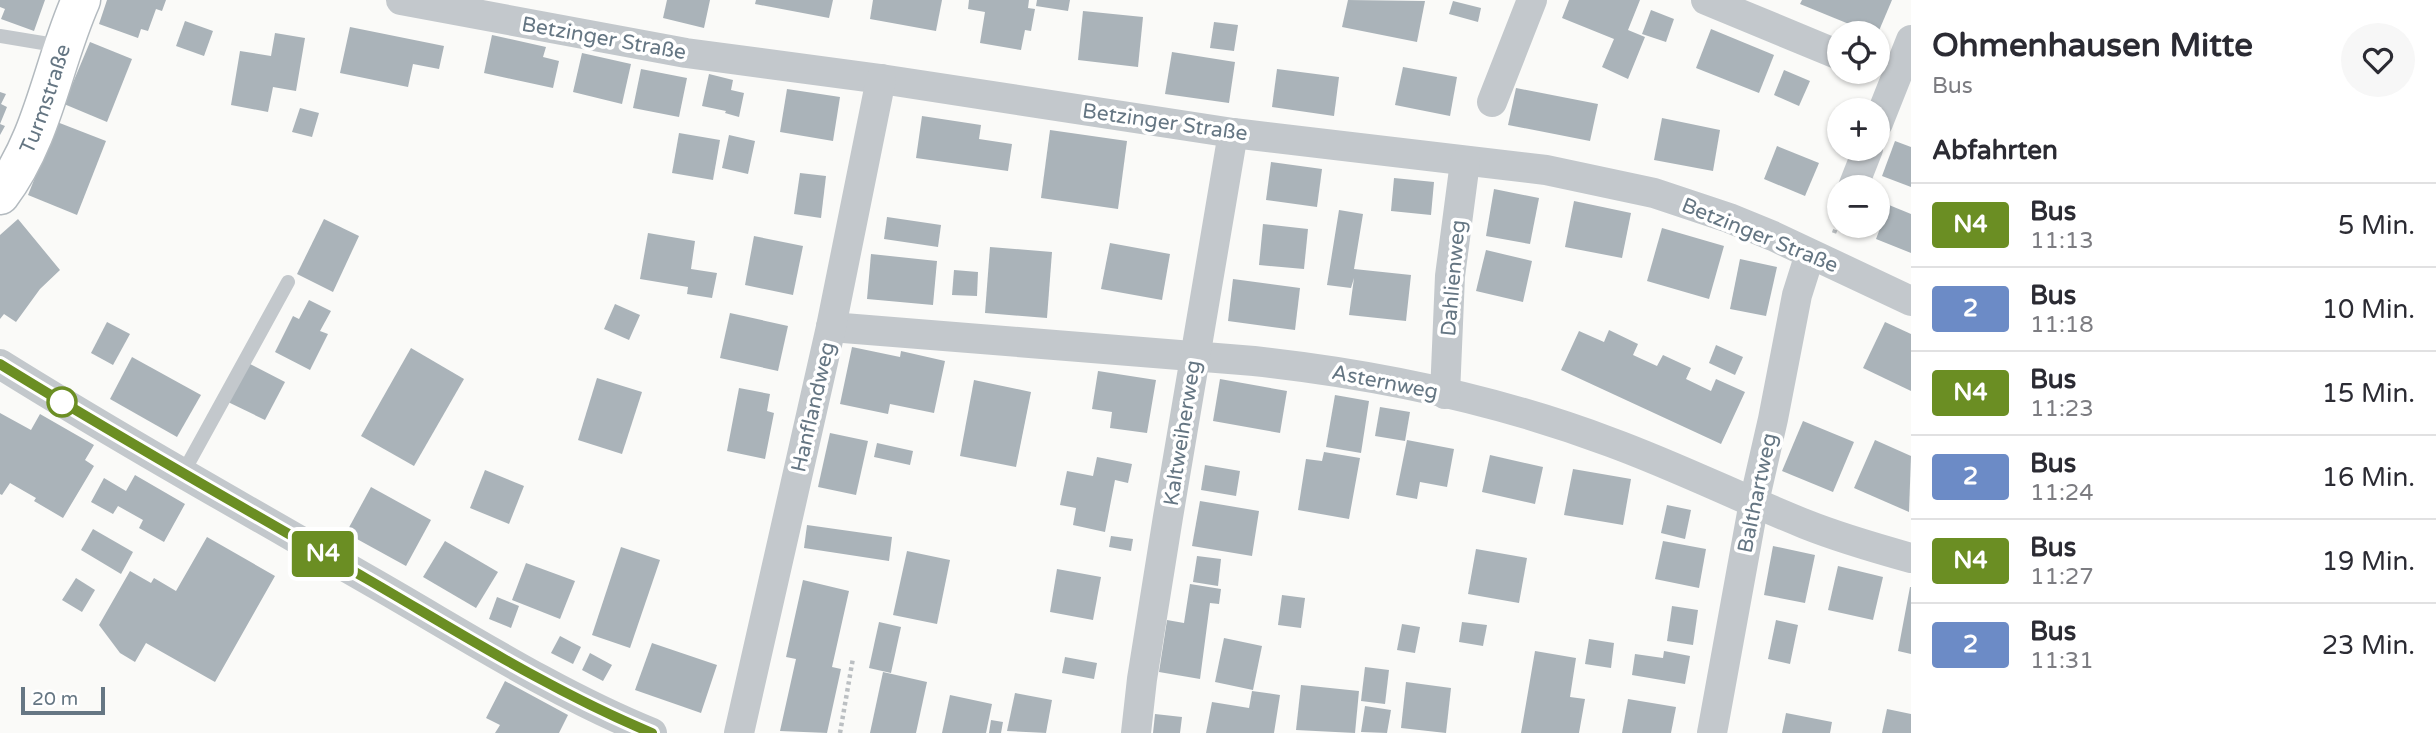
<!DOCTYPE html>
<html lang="de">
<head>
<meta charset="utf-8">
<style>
  :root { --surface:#fff; --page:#f7f7f7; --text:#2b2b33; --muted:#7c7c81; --line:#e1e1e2 }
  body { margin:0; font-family:"Varela Round",sans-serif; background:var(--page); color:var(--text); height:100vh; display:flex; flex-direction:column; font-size:26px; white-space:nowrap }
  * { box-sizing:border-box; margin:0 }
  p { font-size:23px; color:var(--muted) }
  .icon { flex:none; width:38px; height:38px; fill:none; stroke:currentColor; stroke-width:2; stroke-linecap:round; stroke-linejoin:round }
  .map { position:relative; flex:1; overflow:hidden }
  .details { display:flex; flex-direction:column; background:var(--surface); width:525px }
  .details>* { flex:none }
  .badge { padding:0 14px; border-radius:5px; font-size:24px; line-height:46px }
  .controls { position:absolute; left:1827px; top:21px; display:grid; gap:14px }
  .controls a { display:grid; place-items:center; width:63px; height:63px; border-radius:50%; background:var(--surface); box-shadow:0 2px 5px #0004; font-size:35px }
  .scale { position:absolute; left:21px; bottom:18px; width:84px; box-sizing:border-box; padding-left:7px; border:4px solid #657683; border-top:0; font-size:19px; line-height:24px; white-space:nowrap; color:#657683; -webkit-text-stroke:5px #fff; paint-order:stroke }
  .map>.badge { position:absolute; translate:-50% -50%; box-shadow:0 0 0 4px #fff }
  h2 { padding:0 21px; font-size:26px; line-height:63px }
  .round { display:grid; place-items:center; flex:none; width:74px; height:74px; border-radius:37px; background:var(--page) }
  .summary { display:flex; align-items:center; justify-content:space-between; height:119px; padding:0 21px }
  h1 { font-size:33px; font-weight:800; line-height:52px }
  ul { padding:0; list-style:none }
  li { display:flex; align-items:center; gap:21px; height:84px; padding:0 21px; border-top:2px solid var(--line) }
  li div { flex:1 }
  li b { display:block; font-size:26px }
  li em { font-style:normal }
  li .badge { min-width:77px; font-weight:700; text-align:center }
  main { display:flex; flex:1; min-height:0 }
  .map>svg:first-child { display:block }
</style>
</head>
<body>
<main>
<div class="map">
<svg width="1911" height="733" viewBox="0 0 1911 733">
  <rect width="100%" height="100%" fill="#fafaf8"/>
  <!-- building -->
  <g fill="#aab3b9">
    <path d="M0,0H45L34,31L1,19L5,9L0,7Z"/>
    <path d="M107,0H166L162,11L156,9L148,31L141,29L138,38L99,24Z"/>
    <path d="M667,0H710L704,28L663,18Z"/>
    <path d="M756,0H833L829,18L755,4Z"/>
    <path d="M873,0H942L936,31L870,19Z"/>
    <path d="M969,0H1029L1028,8L1035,9L1031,31L1025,30L1021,50L980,43L985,12L968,9Z"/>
    <path d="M1037,0H1070L1068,11L1036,6Z"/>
    <path d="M1348,0L1425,1L1417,42L1342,27Z"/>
    <path d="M1569,0H1640L1628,30L1645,37L1628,79L1602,67L1614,39L1562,18Z"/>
    <path d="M1802,0H1892L1878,33H1871L1800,4Z"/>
    <path d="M1453,1L1481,8L1478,22L1449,14Z"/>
    <path d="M1651,10L1674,19L1666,42L1642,34Z"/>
    <path d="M1083,11L1143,17L1138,67L1078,60Z"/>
    <path d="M185,21L213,31L204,56L176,46Z"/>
    <path d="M1214,22L1238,25L1234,51L1210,48Z"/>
    <path d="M350,27L444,46L439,69L413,64L408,87L340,73Z"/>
    <path d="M1711,29L1774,55L1759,93L1696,68Z"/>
    <path d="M275,33L305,38L296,91L273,87L268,112L231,105L240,51L271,56Z"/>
    <path d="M492,35L546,47L543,57L559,61L553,88L484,73Z"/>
    <path d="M90,42L132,59L107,122L64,104Z"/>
    <path d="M1172,52L1235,62L1229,103L1165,94Z"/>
    <path d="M582,53L631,64L622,104L573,92Z"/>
    <path d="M1403,67L1457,77L1450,116L1395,105Z"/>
    <path d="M641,69L687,78L679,117L633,108Z"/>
    <path d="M1277,69L1339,77L1334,116L1272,107Z"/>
    <path d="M1784,70L1810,81L1799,106L1774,95Z"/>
    <path d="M709,74L733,80L731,90L744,93L739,117L725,113L726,111L702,106Z"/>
    <path d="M1516,88L1598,104L1590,141L1508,125Z"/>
    <path d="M787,89L840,97L833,141L780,132Z"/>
    <path d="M0,92L6,94L1,104L7,107L0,124L5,126L0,135Z"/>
    <path d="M300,108L319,113L312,137L292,132Z"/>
    <path d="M922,116L981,125L979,139L1012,144L1008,171L916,158Z"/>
    <path d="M1662,118L1720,130L1713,171L1654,160Z"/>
    <path d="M57,122L106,141L77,215L28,195Z"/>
    <path d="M1050,130L1127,141L1118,209L1041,198Z"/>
    <path d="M679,133L720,140L713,180L672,173Z"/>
    <path d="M729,135L755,141L748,174L722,168Z"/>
    <path d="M1895,141L1911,147V187L1882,176Z"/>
    <path d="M1777,146L1819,163L1805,196L1764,179Z"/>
    <path d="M1271,162L1322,169L1317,207L1266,200Z"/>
    <path d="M800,173L826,176L821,218L794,214Z"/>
    <path d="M1394,178L1434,182L1431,215L1391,211Z"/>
    <path d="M1494,189L1539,198L1530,244L1486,236Z"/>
    <path d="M1574,201L1631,213L1622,258L1565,247Z"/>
    <path d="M1889,205L1911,214V253L1876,239Z"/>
    <path d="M1339,210L1363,214L1354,269L1411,275L1406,321L1349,315L1354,278L1351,288L1327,285Z"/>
    <path d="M887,217L941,225L938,247L884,239Z"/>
    <path d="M18,219L60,270L40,289L16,322L4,314L0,319V235Z"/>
    <path d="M324,219L359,236L333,292L297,274Z"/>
    <path d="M1263,224L1308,229L1304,269L1259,265Z"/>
    <path d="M1662,228L1724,246L1709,299L1647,281Z"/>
    <path d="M648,233L695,241L691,269L717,273L712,298L687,294L688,287L640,279Z"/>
    <path d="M754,236L803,246L793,295L745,285Z"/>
    <path d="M1110,243L1170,254L1162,300L1101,289Z"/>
    <path d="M990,247L1052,252L1047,318L985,313Z"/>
    <path d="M1486,250L1532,261L1523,302L1476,291Z"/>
    <path d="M871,254L937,261L933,305L867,299Z"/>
    <path d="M1740,259L1777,267L1766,316L1730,309Z"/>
    <path d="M954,270L978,272L977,296L952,295Z"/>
    <path d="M1233,279L1300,288L1295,330L1228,321Z"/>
    <path d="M309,300L331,311L320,331L328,334L310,370L275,352L293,316L299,319Z"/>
    <path d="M615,304L640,315L629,340L604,329Z"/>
    <path d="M730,313L788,326L778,371L720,358Z"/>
    <path d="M107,322L130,334L113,365L91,353Z"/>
    <path d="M1885,322L1911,334V391L1863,368Z"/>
    <path d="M1609,330L1638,344L1633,355L1657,366L1663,355L1691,368L1686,379L1711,391L1716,379L1745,392L1721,444L1561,370L1579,331L1604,342Z"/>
    <path d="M1716,345L1743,357L1735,375L1709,363Z"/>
    <path d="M852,347L900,357L901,351L945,361L934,413L890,404L888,414L840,404Z"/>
    <path d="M411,348L464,379L414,466L361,436Z"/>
    <path d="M132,357L201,395L177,437L110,399Z"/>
    <path d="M248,363L285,382L265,420L228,402Z"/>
    <path d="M1098,371L1156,380L1147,433L1110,428L1112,412L1092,409Z"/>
    <path d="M597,378L642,392L622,454L578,440Z"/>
    <path d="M1220,379L1287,391L1280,433L1213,421Z"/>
    <path d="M974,380L1031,392L1016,467L960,456Z"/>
    <path d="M739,388L770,394L767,411L774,413L765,459L727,451Z"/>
    <path d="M1335,395L1369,401L1361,453L1326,447Z"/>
    <path d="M1380,407L1410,412L1405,441L1375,436Z"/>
    <path d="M0,413L31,430L40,414L94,445L85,460L94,466L63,518L34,501L36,498L10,483L2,495L0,494Z"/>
    <path d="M1803,421L1854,442L1833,492L1782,471Z"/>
    <path d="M830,433L868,441L856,495L818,487Z"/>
    <path d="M1407,440L1454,449L1447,487L1420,482L1417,499L1396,495Z"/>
    <path d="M1875,440L1911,456L1909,512L1854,488Z"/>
    <path d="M877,443L913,451L910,465L874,457Z"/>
    <path d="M1324,452L1360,458L1349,519L1298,510L1306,459L1322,461Z"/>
    <path d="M1490,455L1543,467L1535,504L1482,492Z"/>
    <path d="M1097,457L1132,464L1128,483L1115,480L1105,532L1073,525L1076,508L1060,505L1067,471L1093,476Z"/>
    <path d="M1205,465L1240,471L1236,496L1201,490Z"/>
    <path d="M1573,469L1631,479L1623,525L1564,515Z"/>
    <path d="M485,470L524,486L509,524L470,508Z"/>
    <path d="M135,475L185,504L164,542L139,528L143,520L118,506L113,514L91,502L104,478L126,491Z"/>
    <path d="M371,487L431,520L406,566L346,533Z"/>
    <path d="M1200,501L1259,511L1252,556L1192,546Z"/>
    <path d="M1667,505L1691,510L1685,539L1661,533Z"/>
    <path d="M807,525L892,537L889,561L804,548Z"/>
    <path d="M93,529L133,552L121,574L81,550Z"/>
    <path d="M1111,536L1133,539L1131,551L1109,547Z"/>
    <path d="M207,537L275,576L215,682L146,643L135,662L120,653L99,625L130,571L151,583L154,578L176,591Z"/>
    <path d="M445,541L498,572L476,608L423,577Z"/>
    <path d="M1663,541L1706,549L1699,588L1655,579Z"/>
    <path d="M1773,546L1815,555L1805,603L1764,595Z"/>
    <path d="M621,547L660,560L630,648L592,635Z"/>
    <path d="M1476,549L1527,558L1519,603L1468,594Z"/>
    <path d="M907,551L950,560L937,624L893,615Z"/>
    <path d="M1197,556L1221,559L1218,586L1193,582Z"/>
    <path d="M526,563L575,581L560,619L512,600Z"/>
    <path d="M1838,566L1883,577L1873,620L1828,610Z"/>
    <path d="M1057,569L1101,577L1093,620L1050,612Z"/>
    <path d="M76,578L95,590L82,612L62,600Z"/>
    <path d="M803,580L849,591L832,667L841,669L827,733L780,731L796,659L786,657Z"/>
    <path d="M1190,584L1221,589L1219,604L1210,603L1200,679L1159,672L1167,620L1184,623Z"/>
    <path d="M1910,587H1911V654L1898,651Z"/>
    <path d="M1282,595L1305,598L1301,628L1278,625Z"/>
    <path d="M497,597L519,606L511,628L489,619Z"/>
    <path d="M1672,606L1698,610L1693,645L1667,641Z"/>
    <path d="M1776,620L1798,625L1790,664L1768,659Z"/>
    <path d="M879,622L901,627L891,673L869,668Z"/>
    <path d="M1462,622L1487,625L1483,646L1459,642Z"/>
    <path d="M1402,624L1420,627L1415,653L1397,650Z"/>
    <path d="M560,636L581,647L573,664L551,653Z"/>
    <path d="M1224,638L1262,646L1253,690L1215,682Z"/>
    <path d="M1589,639L1614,643L1611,668L1585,664Z"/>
    <path d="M652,643L717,665L701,713L635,690Z"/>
    <path d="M1535,651L1576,658L1570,697L1585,699L1579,733H1521Z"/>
    <path d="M1664,651L1690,656L1685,684L1632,675L1635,654L1663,658Z"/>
    <path d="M590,653L612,665L603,681L582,670Z"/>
    <path d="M1065,657L1097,663L1094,679L1062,673Z"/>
    <path d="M1365,667L1389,670L1385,704L1361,701Z"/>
    <path d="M883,672L927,682L916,733H870Z"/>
    <path d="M505,681L568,715L559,733H495L500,725L486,718Z"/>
    <path d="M1406,682L1451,688L1446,733L1401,728Z"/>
    <path d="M1301,685L1359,691L1355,733L1296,730Z"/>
    <path d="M1252,691L1280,695L1274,733H1206L1212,702L1249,708Z"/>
    <path d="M1015,693L1052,700L1046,733L1007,731Z"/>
    <path d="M950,695L992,704L986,733H942Z"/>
    <path d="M1628,699L1676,707L1671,733H1622Z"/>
    <path d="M1365,706L1391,710L1387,733L1361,732Z"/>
    <path d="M1887,709L1911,714V733H1882Z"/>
    <path d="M1786,713L1832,722L1830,733H1782Z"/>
    <path d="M1155,714L1182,717L1180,733H1153Z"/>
    <path d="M991,720L1003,722L1001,733H989Z"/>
  </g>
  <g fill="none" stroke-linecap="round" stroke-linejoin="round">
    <!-- secondary casing -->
    <g stroke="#b3babf" stroke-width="41">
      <g id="secondary">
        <path id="s1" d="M0,195C44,137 52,65 81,0"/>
      </g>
    </g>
    <!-- path -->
    <g stroke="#bbbfc2" stroke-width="4.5" stroke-dasharray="3.5 3.5" stroke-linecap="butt">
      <path d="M1834,233L1839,220"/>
      <path d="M840,733L853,658"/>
    </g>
    <!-- lane -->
    <g stroke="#c3c8cc" stroke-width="14">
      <path d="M0,36L61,46"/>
      <path d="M183,473L288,282"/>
    </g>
    <!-- street -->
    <g stroke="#c3c8cc" stroke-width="30">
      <path d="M401,0L686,53L881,79L1233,133L1546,170L1654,193L1729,218L1773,236L1911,301"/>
      <path d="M1706,0L1839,55"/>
      <path d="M1492,102L1532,0"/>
      <path d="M1878,123L1911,40"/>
      <path d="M1853,187L1868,149"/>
      <path d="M831,327L1254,361C1375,374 1496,399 1610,442C1676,466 1740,498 1805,524C1840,538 1875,548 1911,558"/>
      <path d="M0,364C122,440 247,510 372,582C463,634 554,693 652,733"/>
      <path d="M1445,394L1450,276L1465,162"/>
      <path d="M739,733L831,327L881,79"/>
      <path d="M1136,733L1142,679L1168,517L1233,133"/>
      <path d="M1712,733L1754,502L1773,419L1797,295L1810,254"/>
    </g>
    <!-- secondary -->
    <use href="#secondary" stroke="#fff" stroke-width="38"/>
  </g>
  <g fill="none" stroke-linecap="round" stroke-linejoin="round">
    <!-- line casing -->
    <g stroke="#fff" stroke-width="16">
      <path id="line" d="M0,364C121,439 244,508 367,579C460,633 553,692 652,733"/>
    </g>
    <!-- line -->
    <use href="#line" stroke="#6b8e23" stroke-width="10"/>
  </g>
  <!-- markers -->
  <circle fill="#fff" stroke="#6b8e23" stroke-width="3.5" cx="62" cy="402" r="14"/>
  <g text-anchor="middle" stroke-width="7" stroke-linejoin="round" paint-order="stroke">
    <!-- street labels -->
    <g font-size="21" fill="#657683" stroke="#fff">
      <text transform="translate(604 38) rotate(10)" y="7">Betzinger Straße</text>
      <text dy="7" stroke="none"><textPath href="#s1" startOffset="107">Turmstraße</textPath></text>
      <text transform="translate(1165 122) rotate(8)" y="7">Betzinger Straße</text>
      <text transform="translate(1760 235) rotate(22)" y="7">Betzinger Straße</text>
      <text transform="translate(1453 278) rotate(-85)" y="7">Dahlienweg</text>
      <text transform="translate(1385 382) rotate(11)" y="7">Asternweg</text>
      <text transform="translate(813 407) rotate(-77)" y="7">Hanflandweg</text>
      <text transform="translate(1182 433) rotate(-81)" y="7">Kaltweiherweg</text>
      <text transform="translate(1757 493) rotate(-78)" y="7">Balthartweg</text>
    </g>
  </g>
</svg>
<div class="controls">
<a><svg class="icon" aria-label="locate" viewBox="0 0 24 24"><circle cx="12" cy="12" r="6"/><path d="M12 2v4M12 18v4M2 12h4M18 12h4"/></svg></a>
<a>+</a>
<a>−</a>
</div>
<div class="scale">20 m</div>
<b class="badge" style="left:323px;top:554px;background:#6b8e23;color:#fff">N4</b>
</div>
<section class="details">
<div class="summary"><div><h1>Ohmenhausen Mitte</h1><p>Bus</p></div><a class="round"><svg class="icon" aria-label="heart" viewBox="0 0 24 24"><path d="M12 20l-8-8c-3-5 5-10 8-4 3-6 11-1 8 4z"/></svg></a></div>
<h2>Abfahrten</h2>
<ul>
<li><span class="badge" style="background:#6b8e23;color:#fff">N4</span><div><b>Bus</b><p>11:13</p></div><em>5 Min.</em></li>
<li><span class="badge" style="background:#6c8bc6;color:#fff">2</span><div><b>Bus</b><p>11:18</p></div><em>10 Min.</em></li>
<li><span class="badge" style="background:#6b8e23;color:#fff">N4</span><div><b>Bus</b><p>11:23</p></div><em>15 Min.</em></li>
<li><span class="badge" style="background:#6c8bc6;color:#fff">2</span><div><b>Bus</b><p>11:24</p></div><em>16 Min.</em></li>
<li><span class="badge" style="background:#6b8e23;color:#fff">N4</span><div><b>Bus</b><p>11:27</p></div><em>19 Min.</em></li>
<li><span class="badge" style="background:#6c8bc6;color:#fff">2</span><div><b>Bus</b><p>11:31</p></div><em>23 Min.</em></li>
</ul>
</section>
</main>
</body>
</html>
